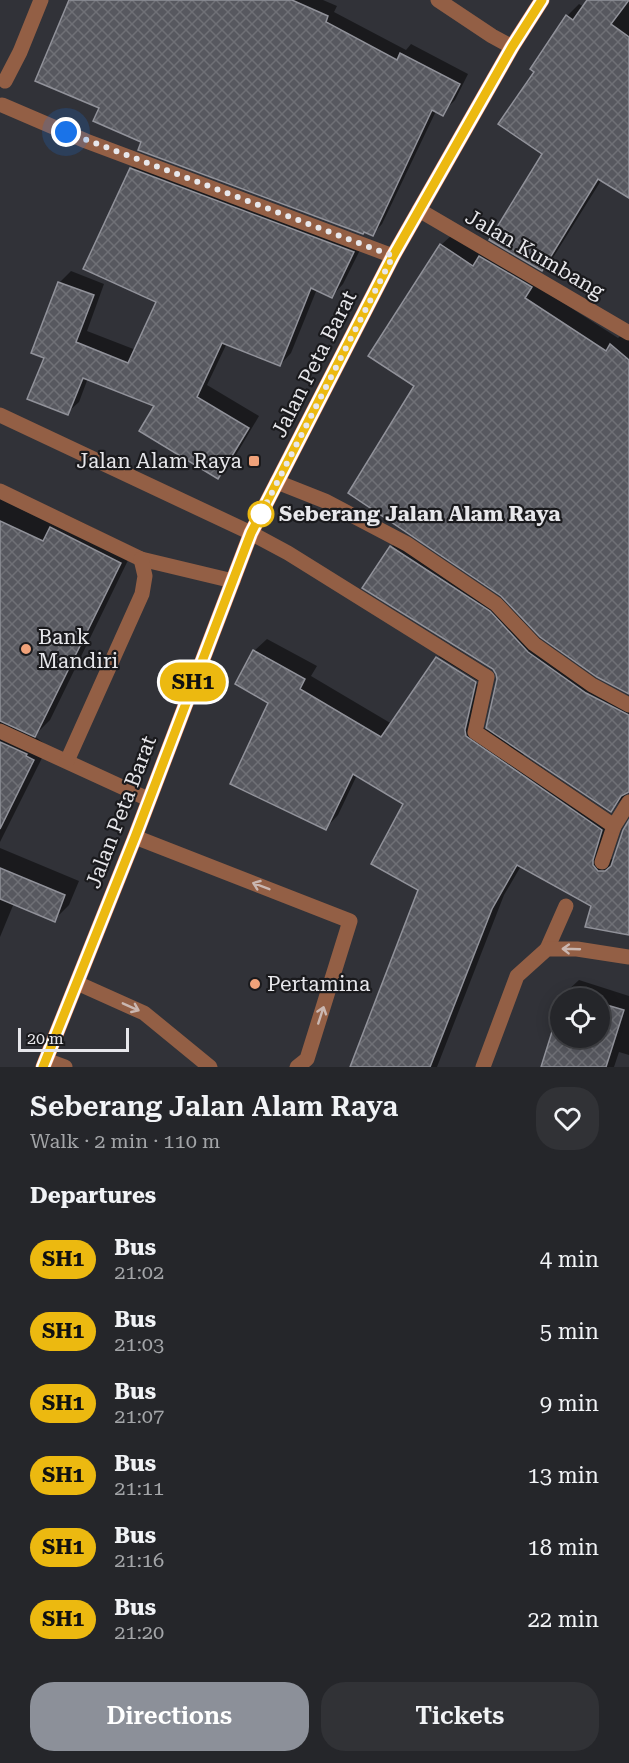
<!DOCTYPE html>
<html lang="en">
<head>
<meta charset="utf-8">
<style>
  :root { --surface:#25262a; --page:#313236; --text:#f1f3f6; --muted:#a3a5a8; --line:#424347; --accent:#8c9099 }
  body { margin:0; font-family:"Roboto Serif",serif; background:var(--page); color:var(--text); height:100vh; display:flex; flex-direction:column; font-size:22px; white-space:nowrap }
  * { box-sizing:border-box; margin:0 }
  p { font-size:20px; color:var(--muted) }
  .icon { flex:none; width:33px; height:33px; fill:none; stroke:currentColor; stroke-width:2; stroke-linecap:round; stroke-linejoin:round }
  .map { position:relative; height:1067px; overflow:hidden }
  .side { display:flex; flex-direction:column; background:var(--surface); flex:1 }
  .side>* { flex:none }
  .badge { padding:0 12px; border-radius:20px; font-size:21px; line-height:39px }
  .buttons { position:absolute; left:550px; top:988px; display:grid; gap:12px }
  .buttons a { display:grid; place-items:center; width:60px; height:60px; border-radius:50%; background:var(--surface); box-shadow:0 3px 15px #0003,0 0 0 2px var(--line); font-size:30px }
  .scale { position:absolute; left:18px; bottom:15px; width:111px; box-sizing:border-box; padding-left:6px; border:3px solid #e7e7eb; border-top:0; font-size:16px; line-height:21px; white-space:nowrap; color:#e7e7eb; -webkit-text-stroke:4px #1a1a1d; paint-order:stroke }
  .you { position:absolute; width:30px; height:30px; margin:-15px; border:4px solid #fff; border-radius:50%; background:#1a73e8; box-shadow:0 0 0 9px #1a73e833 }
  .map>.badge { position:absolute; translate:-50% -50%; box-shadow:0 0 0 3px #fff }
  h2 { padding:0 30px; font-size:22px; line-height:54px }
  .round { display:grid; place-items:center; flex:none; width:63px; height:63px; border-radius:24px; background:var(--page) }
  .overview { display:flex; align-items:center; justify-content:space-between; height:102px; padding:0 30px }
  h1 { font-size:28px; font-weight:600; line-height:45px }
  .action { display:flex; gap:12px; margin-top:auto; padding:12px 30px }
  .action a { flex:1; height:69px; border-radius:24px; background:var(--accent); color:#fff; font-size:24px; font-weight:600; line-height:69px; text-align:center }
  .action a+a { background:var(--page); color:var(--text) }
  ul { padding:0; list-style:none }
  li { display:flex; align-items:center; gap:18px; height:72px; padding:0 30px }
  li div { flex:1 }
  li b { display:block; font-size:22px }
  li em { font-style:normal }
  li .badge { min-width:66px; font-weight:700; text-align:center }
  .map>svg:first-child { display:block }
</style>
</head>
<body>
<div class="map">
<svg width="629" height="1067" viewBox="0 0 629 1067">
  <defs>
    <pattern id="building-cross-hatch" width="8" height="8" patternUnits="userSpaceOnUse" patternTransform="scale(1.5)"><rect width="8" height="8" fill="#57585f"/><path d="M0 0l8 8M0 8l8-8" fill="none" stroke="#6f7076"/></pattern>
  </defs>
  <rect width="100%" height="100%" fill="#313238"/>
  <!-- shadow -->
  <g fill="#0007">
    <path d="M70,0H323L337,6L334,12L406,50L411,44L468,74L455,100L445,110L437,109L382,224L373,234L143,141L101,107Z"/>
    <path d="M589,0H629V196L602,179L554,256L542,269L544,154L536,72L567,16L579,4L584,7Z"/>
    <path d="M142,157L365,240L343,284L332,296L317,289L291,353L280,365L227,343L207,385L259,416L230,465L218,477L156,406L88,378L79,402L67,413L45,357L59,283L71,271L104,284L87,331L136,350L158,301L131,169Z"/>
    <path d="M454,233L618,338L624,333L629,338V692L416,386L441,245Z"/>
    <path d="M0,499L54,525L65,514L134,548L50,720L34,736L48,746L0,842Z"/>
    <path d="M404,535L502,599L541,640L599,681L629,697V792L611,810L525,752L523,755L614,817L605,852L611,859H615L629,823V934L610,914L521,866L504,895L437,1067H351L420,889L405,804L357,775L338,815L326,828L270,703L254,651L267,639L317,666L311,676L392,724L438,658V660L482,687L483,684L439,657L450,645L488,669L478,724L487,730L498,673L391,547Z"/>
    <path d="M0,848L79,881L69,905L54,920L14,903L0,937Z"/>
    <path d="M579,980L629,996V1055L619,1052L614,1067H543L561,1008V1038H600V999H564L566,992Z"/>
  </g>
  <!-- building -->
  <g fill="url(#building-cross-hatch)" stroke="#91929a" stroke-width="1.5">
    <path d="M69,0H292L328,16L326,22L397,60L400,53L460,84L443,116L432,110L373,236L364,232L363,234L138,150L141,142L93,121L99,108L35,81Z"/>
    <path d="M587,0H629L611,24L629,37V198L598,179L542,271L489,240L542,154L498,124L534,72L530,69L566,15L573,20Z"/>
    <path d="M130,168L354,252L332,298L311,288L280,366L222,343L197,397L249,428L218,479L139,431L154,406L83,378L68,415L27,399L44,358L31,353L58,282L94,295L76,342L128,363L156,302L83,269Z"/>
    <path d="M440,244L473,266L479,256L532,287L525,298L606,351L610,344L629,360V694L597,677L540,637L501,596L348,493L414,386L368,356Z"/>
    <path d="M0,521L43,541L50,527L121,563L35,737L0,721Z"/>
    <path d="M390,546L490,611L528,652L586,693L629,715V792L621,796L611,812L486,728L497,679L496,674L493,669L362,588Z"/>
    <path d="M253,650L305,679L300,689L381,737L436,657L476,682L465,730L466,736L602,830L593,860V865L598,871H605L611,866L623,830L629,820V935L585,927L591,906L517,865L492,909L430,1067H350L418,890L371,864L403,804L353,774L326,830L230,784L268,703L235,684Z"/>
    <path d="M0,742L27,754L26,756L34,760L0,829Z"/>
    <path d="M0,868L65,895L55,922L0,899Z"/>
    <path d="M561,1003V1038H600V1003L624,1010L606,1067H541Z"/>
  </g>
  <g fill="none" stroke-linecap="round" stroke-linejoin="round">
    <!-- minor -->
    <g stroke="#935f45" stroke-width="15">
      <path d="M438,0L492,36L512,47"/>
      <path d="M5,81L20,52L41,0"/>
      <path d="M2,105L86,141L393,256"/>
      <path d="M419,210L629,333"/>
      <path d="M0,415L251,533L288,553L487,677L475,732L614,826L602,862"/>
      <path d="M277,482L325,501L407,544L496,604L534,644L592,685L629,705"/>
      <path d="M0,491L141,559L233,581"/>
      <path d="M0,731L148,799"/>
      <path d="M67,761L142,594L145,576L141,559"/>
      <path d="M614,826L629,802"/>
      <path d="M135,837L350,921L307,1059L297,1067"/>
      <path d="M547,949L566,906"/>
      <path d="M77,983L144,1013L210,1067"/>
      <path d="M46,1060L65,1067"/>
      <path d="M483,1067L517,976L547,949H577L629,957"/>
    </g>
    <!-- major -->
    <path stroke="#f2884f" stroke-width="15" d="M43,1067L135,837L251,533L393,256L512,47L542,0"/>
  </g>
  <!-- one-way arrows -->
  <defs><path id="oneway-shaft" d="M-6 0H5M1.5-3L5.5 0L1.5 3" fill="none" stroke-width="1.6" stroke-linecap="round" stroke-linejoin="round" transform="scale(1.5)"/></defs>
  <g stroke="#cab7b1">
    <use href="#oneway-shaft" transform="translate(261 886) rotate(-159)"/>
    <use href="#oneway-shaft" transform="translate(571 949) rotate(-178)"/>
    <use href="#oneway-shaft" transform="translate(131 1007) rotate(24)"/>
    <use href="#oneway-shaft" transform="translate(321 1015) rotate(-72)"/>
  </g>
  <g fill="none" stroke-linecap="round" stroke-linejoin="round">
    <!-- line casing -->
    <g stroke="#fff" stroke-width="14">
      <path id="line" d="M43,1067L135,837L251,533L393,256L512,47L542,0"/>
    </g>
    <!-- line -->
    <use href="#line" stroke="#ecb910" stroke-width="9"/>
    <!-- walk -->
    <path stroke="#e7e7eb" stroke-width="6" stroke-dasharray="0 10.8" d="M66,132L393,256L261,514"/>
  </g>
  <!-- markers -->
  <g fill="#f0a27a" stroke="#1a1a1d" stroke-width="2">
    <rect x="248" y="455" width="12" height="12" rx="3"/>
    <circle cx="26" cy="649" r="6"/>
    <circle cx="255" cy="984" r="6"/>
  </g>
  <circle fill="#fff" stroke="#ecb910" stroke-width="3" cx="261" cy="514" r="12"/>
  <g text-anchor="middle" stroke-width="4.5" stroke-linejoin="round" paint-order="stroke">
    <!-- street labels -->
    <g font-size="21" fill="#e7e7eb" stroke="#1a1a1d">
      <text transform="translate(535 254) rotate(30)" y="7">Jalan Kumbang</text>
      <text transform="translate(314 364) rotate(-63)" y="7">Jalan Peta Barat</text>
      <text transform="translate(121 812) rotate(-69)" y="7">Jalan Peta Barat</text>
    </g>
    <!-- poi labels -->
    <g font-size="21" fill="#e7e7eb" stroke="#1a1a1d" text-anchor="start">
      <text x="242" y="468" text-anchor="end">Jalan Alam Raya</text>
      <text x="38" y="644">Bank<tspan x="38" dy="24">Mandiri</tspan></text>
      <text x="267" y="991">Pertamina</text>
    </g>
    <!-- stop labels -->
    <g font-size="21" font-weight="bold" fill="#e7e7eb" stroke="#1a1a1d" text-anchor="start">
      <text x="279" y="521">Seberang Jalan Alam Raya</text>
    </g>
  </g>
</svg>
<div class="buttons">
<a><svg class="icon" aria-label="locate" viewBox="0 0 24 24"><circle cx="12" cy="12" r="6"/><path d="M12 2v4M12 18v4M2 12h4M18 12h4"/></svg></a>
</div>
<div class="scale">20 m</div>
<div class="you" style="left:66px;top:132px"></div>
<b class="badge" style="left:193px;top:682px;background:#ecb910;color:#111">SH1</b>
</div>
<section class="side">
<div class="overview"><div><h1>Seberang Jalan Alam Raya</h1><p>Walk · 2 min · 110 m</p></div><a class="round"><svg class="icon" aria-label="heart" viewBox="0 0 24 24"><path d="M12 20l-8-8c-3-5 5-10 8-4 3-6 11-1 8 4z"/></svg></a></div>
<h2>Departures</h2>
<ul>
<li><span class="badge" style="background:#ecb910;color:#111">SH1</span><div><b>Bus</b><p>21:02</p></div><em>4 min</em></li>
<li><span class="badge" style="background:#ecb910;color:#111">SH1</span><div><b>Bus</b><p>21:03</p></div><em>5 min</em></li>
<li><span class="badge" style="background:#ecb910;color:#111">SH1</span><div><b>Bus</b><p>21:07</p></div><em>9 min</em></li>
<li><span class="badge" style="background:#ecb910;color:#111">SH1</span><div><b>Bus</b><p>21:11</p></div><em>13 min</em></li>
<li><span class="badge" style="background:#ecb910;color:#111">SH1</span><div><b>Bus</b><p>21:16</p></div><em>18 min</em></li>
<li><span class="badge" style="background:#ecb910;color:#111">SH1</span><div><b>Bus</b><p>21:20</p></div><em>22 min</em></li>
</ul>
<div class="action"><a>Directions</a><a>Tickets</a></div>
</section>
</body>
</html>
